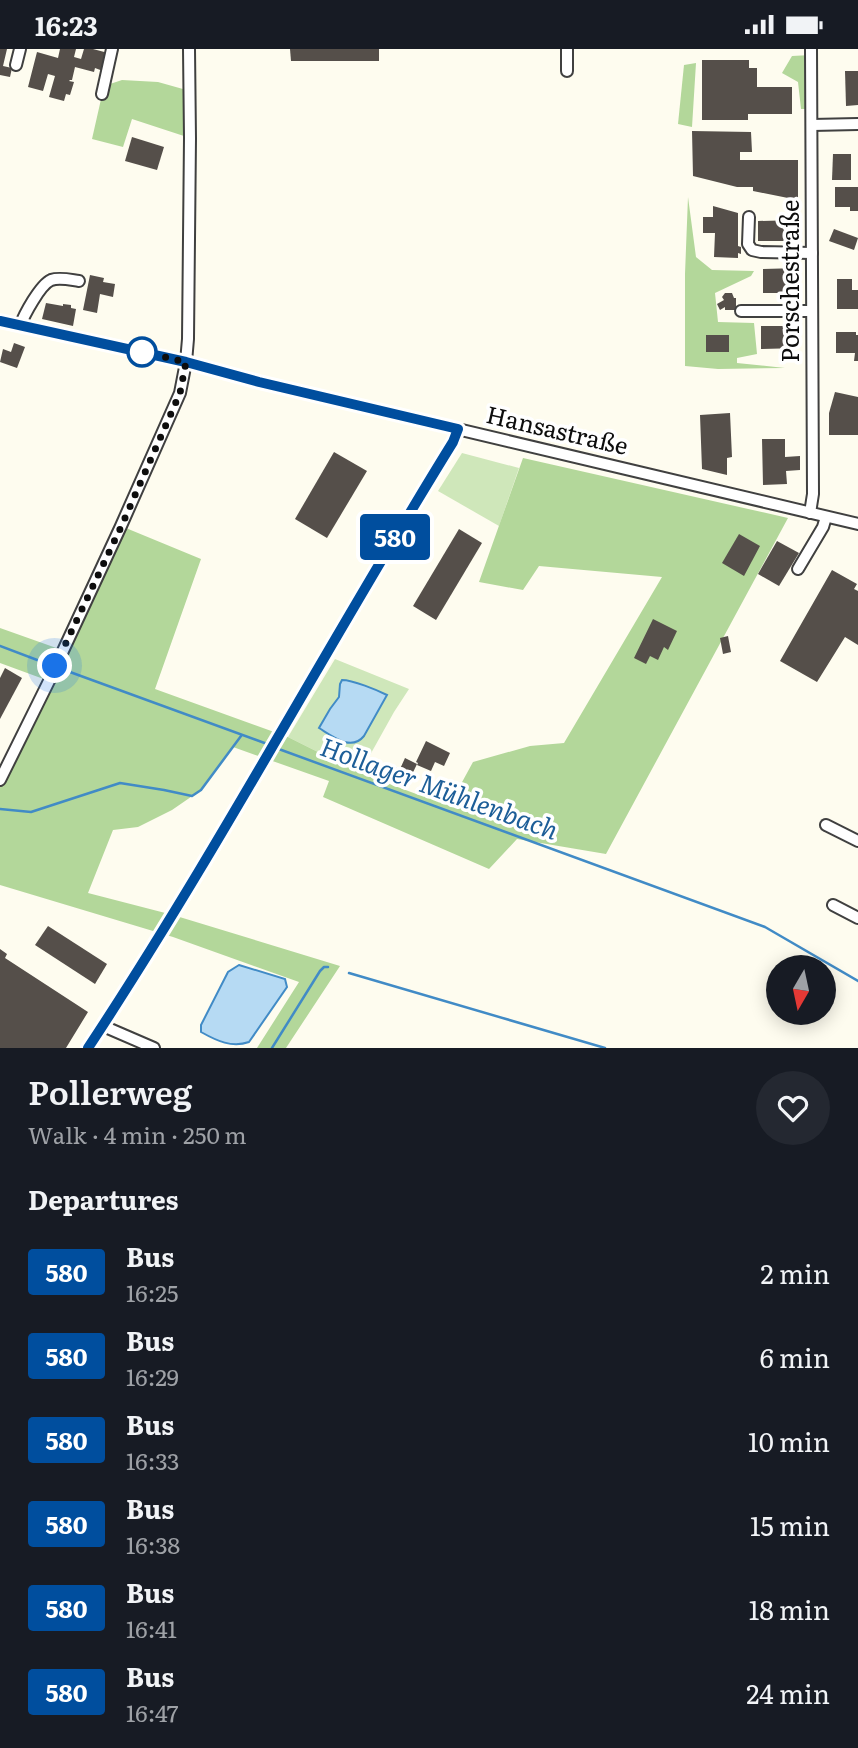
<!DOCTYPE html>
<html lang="en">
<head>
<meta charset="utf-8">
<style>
  :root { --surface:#171b24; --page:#242831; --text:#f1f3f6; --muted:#9ea1a6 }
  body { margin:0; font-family:Literata,serif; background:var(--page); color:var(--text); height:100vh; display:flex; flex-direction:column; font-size:26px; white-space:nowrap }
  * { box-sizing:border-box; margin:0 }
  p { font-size:23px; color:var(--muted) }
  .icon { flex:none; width:38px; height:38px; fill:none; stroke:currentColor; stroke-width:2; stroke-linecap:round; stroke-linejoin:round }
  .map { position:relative; height:999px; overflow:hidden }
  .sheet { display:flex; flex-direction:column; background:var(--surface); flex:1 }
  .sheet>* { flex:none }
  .badge { padding:0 14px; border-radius:5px; font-size:24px; line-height:46px }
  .needle { width:46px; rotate:189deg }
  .buttons { position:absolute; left:766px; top:906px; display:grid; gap:14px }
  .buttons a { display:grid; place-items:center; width:70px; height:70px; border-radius:50%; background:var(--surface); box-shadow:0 4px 18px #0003; font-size:35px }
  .you { position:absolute; width:35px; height:35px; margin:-18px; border:5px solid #fff; border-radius:50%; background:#1a73e8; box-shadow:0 0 0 10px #1a73e833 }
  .map>.badge { position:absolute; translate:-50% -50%; box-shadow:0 0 0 4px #fff }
  h2 { padding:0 28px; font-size:26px; line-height:63px }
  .round { display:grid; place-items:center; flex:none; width:74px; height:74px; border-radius:37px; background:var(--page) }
  .head { display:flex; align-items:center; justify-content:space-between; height:119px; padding:0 28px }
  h1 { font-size:33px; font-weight:600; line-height:52px }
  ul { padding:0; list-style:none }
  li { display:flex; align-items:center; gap:21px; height:84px; padding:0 28px }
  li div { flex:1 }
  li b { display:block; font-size:26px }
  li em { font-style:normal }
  li .badge { min-width:77px; font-weight:700; text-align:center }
  .status { display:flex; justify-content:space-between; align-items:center; height:49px; padding:0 35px; background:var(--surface); direction:ltr }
  .status svg { height:19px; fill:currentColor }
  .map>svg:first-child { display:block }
</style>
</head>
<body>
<div class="status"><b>16:23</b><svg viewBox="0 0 49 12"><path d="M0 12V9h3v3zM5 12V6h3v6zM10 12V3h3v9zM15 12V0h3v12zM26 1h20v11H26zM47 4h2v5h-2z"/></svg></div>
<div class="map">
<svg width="858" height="999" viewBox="0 0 858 999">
  <rect width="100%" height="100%" fill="#fefcef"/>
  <!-- green -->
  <g fill="#cfe7ba">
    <path d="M462,404L519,419L499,477L438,442Z"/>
    <path d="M335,610L409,640L394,663L360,724L288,688Z"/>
  </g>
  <!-- forest -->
  <g fill="#b3d79a">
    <path d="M811,6L812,60H801L798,33L782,24L792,7Z"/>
    <path d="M696,14L692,78L678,75L684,16Z"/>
    <path d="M122,31L158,33L190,42V89L132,70L123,98L92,90L104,37Z"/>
    <path d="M688,148L696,208L712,221L754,222L751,227L715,244L718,273L754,274L757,305L737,309V314L785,319L718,320L685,317V225Z"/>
    <path d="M523,409L788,469L606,805L517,790L489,820L323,748L329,732L233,698L201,741L172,761L138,778L113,781L88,844L173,866L340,917L286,999H257L299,933L173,888L0,836V731L49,632L0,614V579L62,601L121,477L201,510L155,640L288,688L360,724L419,746L426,737L455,746L473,713L530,697L564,694L662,528L539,517L523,541L479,533Z"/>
  </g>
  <!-- water -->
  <g fill="#b6daf3" stroke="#418bc6" stroke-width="2">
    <path d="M342,631C353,631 377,641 387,646L364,687C351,703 332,687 319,679L330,660L339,648L340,635Z"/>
    <path d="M239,916L285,930L287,938L249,993C232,999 217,992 201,983V976L228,923Z"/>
  </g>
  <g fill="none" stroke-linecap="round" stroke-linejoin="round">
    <!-- stream -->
    <g stroke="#418bc6" stroke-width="2.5">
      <path d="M0,597L53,617"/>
      <path d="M59,619L270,696"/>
      <path d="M276,699L765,878L858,932"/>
      <path d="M0,760L31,763L120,734L164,741L192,747L201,741L241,687"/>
      <path d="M349,924L605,999"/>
      <path d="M272,999L320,922L324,918H328"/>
    </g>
  </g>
  <!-- building -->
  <g fill="#554f4a">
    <path d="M0,0H7L3,17L12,19L10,28L0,26Z"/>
    <path d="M60,0H76L74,8L81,10L84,0H93L108,4L103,22L95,19L94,23L75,18L72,31H70L69,32L74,33L70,46L66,45L64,52L49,48L55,27L48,25L43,42L28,38L37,3L58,9Z"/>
    <path d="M290,0H379V12H291Z"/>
    <path d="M702,11H749V19H757V38H792V65H748V71H702Z"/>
    <path d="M845,22H858V56L846,57Z"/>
    <path d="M692,82L751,83L752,103H740V111H798V151L753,142V138H737L693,127Z"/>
    <path d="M132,88L164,98L157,121L125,112Z"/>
    <path d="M833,105H851V131H832Z"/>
    <path d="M835,138H858V162H850V158H835Z"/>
    <path d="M713,157L738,164V197L741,198V205L738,204V209L714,208L715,184H703V168H713Z"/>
    <path d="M798,171V192H758V172Z"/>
    <path d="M834,180L858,189L854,201L829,192Z"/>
    <path d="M799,219V244H763V220Z"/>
    <path d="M90,226L104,229L103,233L115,235L113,248L100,245L97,264L83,261Z"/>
    <path d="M837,230H852V241H858V260H837Z"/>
    <path d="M725,244H732L734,249H736V261H725V258L720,261L717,255L724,251L722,248Z"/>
    <path d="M46,254L63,257V255L71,256V259L76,260L73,277L42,270Z"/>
    <path d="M761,277H800L799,299L761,300Z"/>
    <path d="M836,283H856V286H858V312H854L855,304H836Z"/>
    <rect x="706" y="286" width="23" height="17"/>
    <path d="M14,294L25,298L17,319L0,313L3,300L11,303Z"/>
    <path d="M835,343L858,348V386H829V364Z"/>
    <path d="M730,364L732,408L727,409V426L702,420L700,366Z"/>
    <path d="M762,390H785V408L800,407V421L786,422L787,435L763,436Z"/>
    <path d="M334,403L367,422L327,489L295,470Z"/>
    <path d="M459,480L482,494L436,571L413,557Z"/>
    <path d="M739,485L760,497L744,527L722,514Z"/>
    <path d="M777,492L799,504L779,537L758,525Z"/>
    <path d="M832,521L857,535L854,540L858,542V596L845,588L817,633L780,612Z"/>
    <path d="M653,570L677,582L668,601L664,598L658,611L650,607L646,615L634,609Z"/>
    <path d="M728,587L731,603L723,605L720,589Z"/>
    <path d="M5,619L22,629L0,670V629Z"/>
    <path d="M426,692L450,704L444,717L435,713L431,722L417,716L418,714L416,713Z"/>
    <path d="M405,709L417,715L407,736L383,725L388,715L400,720Z"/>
    <path d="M48,877L107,915L95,935L35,896Z"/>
    <path d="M0,900L7,905L5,909L88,963L66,999H0Z"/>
  </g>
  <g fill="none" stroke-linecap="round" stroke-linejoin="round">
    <!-- minor casing -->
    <g stroke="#404040" stroke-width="14">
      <g id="minor">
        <path d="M16,16L20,0"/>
        <path d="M567,22V0"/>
        <path d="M102,45L112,0"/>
        <path d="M812,76L858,75"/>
        <path d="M749,168L748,195L752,201L761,203L812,204"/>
        <path d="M741,262H812"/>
        <path d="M0,272L186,313L259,333L858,475"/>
        <path d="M20,277C24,266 40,236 51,231C60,228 71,231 79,232"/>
        <path d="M810,464L813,445L811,0"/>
        <path d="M798,520L823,478L826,468"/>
        <path d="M0,731L49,632L121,477L180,344L186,313L188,290L190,89L189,0"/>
        <path d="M826,776L858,792"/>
        <path d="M833,856L858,869"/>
        <path d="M103,977L154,999"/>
        <path d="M88,999C219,802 328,593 453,393L458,380"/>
      </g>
    </g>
    <!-- minor -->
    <use href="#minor" stroke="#fff" stroke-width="10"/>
  </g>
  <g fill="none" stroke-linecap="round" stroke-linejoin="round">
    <!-- line casing -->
    <g stroke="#fff" stroke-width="16">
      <path id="line" d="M0,272L186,313L259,333L458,380L453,393C329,593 218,802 88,999"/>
    </g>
    <!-- line -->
    <use href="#line" stroke="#004e9e" stroke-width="10"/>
    <!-- walk -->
    <path stroke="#0d0d0d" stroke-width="7" stroke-dasharray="0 12.6" d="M55,617L121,478L180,344L186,313L142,303"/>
  </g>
  <!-- markers -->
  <circle fill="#fff" stroke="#004e9e" stroke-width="3.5" cx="142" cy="303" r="14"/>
  <g text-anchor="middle" stroke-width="7" stroke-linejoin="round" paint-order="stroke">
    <!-- street labels -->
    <g font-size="24" fill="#0d0d0d" stroke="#fff">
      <text transform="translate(791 232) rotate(-90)" y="8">Porschestraße</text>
      <text transform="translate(557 382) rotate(13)" y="8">Hansastraße</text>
    </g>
    <!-- water labels -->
    <g font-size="26" font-style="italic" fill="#1d5e98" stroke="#fff">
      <text transform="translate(439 740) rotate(20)" y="9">Hollager Mühlenbach</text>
    </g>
  </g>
</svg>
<div class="buttons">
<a><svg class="needle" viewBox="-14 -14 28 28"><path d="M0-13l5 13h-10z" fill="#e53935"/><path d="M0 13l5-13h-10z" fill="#9ea1a6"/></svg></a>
</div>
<div class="you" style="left:55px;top:617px"></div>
<b class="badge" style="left:395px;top:488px;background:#004e9e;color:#fff">580</b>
</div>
<section class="sheet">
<div class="head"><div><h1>Pollerweg</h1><p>Walk · 4 min · 250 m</p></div><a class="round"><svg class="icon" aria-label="heart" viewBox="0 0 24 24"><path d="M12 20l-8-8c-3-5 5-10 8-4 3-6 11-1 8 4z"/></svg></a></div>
<h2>Departures</h2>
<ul>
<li><span class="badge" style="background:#004e9e;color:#fff">580</span><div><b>Bus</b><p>16:25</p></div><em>2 min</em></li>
<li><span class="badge" style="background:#004e9e;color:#fff">580</span><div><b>Bus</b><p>16:29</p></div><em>6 min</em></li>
<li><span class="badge" style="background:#004e9e;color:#fff">580</span><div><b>Bus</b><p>16:33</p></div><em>10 min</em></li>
<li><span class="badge" style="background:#004e9e;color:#fff">580</span><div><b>Bus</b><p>16:38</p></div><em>15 min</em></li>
<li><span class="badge" style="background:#004e9e;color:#fff">580</span><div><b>Bus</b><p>16:41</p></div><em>18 min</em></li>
<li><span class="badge" style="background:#004e9e;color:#fff">580</span><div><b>Bus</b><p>16:47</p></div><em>24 min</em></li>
</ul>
</section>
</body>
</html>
